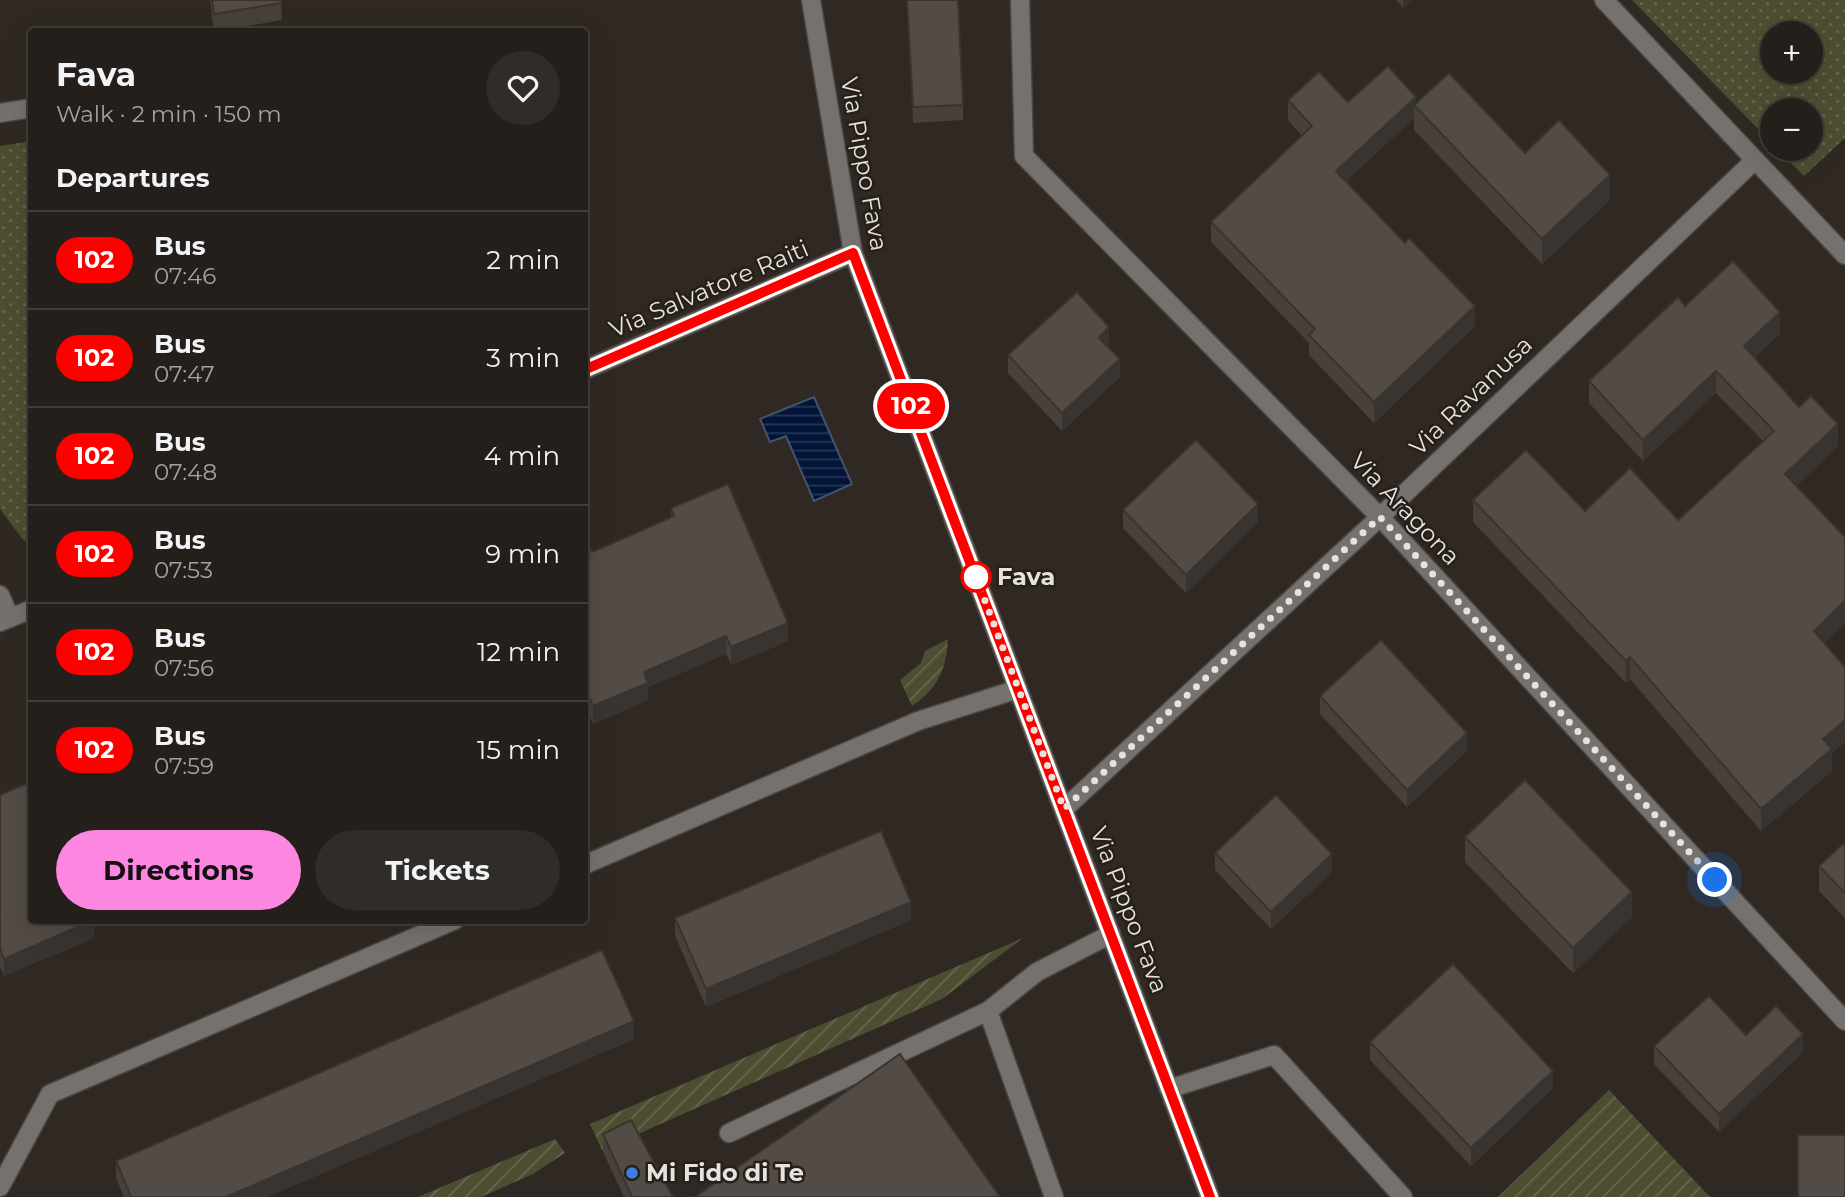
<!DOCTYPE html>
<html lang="en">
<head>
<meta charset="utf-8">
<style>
  :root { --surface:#241f1a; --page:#302c27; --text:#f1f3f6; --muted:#a3a2a2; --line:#413d39; --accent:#fd86e1 }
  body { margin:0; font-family:Montserrat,sans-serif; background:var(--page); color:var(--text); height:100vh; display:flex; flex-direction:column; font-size:26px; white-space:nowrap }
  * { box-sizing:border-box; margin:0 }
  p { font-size:23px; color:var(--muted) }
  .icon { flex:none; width:38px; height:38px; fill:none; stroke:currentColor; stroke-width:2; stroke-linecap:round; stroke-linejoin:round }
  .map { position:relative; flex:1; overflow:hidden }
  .side { position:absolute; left:28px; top:28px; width:560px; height:896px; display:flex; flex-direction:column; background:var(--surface); border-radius:7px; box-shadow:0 7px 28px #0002,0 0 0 2px var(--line) }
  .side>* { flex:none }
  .badge { padding:0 14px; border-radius:23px; font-size:24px; line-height:46px }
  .controls { position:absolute; left:1760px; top:21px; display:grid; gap:14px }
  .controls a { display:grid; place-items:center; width:63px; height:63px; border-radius:50%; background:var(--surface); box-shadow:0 7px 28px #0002,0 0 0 2px var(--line); font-size:35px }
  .you { position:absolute; width:35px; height:35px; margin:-18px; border:5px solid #fff; border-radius:50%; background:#1a73e8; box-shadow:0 0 0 10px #1a73e833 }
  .map>.badge { position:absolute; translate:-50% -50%; box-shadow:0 0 0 4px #fff }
  h2 { padding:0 28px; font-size:26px; line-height:63px }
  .round { display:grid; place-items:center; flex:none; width:74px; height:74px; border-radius:37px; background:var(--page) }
  .head { display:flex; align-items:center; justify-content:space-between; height:119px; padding:0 28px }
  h1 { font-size:33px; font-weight:700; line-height:52px }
  .action { display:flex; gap:14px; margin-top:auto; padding:14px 28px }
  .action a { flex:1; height:80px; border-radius:42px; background:var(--accent); color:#111; font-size:28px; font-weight:700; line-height:80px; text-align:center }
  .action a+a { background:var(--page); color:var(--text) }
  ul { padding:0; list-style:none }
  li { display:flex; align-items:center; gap:21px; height:98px; padding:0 28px; border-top:2px solid var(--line) }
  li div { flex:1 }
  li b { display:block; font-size:26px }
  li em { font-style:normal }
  li .badge { min-width:77px; font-weight:700; text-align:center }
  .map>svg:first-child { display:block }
</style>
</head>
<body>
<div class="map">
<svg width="1845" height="1197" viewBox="0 0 1845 1197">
  <defs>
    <pattern id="grass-dots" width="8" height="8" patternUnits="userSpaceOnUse" patternTransform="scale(1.75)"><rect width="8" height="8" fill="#4d4e31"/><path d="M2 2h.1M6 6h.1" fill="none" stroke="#67674e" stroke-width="1.8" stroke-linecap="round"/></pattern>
    <pattern id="garden-furrows" width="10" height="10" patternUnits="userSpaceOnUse" patternTransform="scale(1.75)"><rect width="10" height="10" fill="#4d4e31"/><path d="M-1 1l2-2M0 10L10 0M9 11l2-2" fill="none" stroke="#67674e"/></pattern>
    <pattern id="water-rules" width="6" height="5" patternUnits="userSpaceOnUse" patternTransform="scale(1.75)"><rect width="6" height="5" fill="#021438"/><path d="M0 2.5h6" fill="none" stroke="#273654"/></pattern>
  </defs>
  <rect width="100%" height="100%" fill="#302923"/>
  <!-- grass -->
  <g fill="url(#grass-dots)" fill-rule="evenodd">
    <path d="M1632,0H1845V138L1804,176L1777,149H1811V110H1773V144ZM1773,33H1811V72H1773Z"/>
    <path d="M31,141L32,538L24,541L0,509V146Z"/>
  </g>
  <!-- garden -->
  <g fill="url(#garden-furrows)">
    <path d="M948,639C946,669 938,689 912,706L900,680L921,663L925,651Z"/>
    <path d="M1023,938L942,999L602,1150L590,1124Z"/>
    <path d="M1609,1090L1710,1197H1498L1500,1195Z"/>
    <path d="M555,1139L565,1153L533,1174L481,1197H418Z"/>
  </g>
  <!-- water -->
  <path fill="url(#water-rules)" stroke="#46526a" stroke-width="2" d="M814,397L852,484L814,501L786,436L770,442L760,419Z"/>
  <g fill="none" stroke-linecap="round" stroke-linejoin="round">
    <!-- minor casing -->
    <g stroke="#4d4741" stroke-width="21">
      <g id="minor">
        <path d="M811,0L853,253L1210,1197"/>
        <path d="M1020,0L1024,156L1380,517L1845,1021"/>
        <path d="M1604,0L1845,255"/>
        <path d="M0,113L32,108"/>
        <path d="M584,370L853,253"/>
        <path d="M0,595L10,618"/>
        <path d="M0,622L32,609"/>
        <path d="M1064,809L1380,517L1755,160"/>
        <path d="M584,865L918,721L1018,689"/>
        <path d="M1169,1089L1274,1055L1403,1197"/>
        <path d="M729,1133L988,1011"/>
        <path d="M0,1187L50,1094L455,920"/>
        <path d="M1054,1197L988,1011L1037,972L1111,934"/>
      </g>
    </g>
    <!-- minor -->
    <use href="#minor" stroke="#74716e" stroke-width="18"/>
  </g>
  <!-- wall -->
  <g fill="#47403b">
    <path d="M210,0H281L282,20L214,32Z"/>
    <path d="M907,0L963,105V120L913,123Z"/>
    <path d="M1396,0H1412L1403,8Z"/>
    <path d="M1288,100L1416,103L1525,153L1610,200L1542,264L1414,130V118L1346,181L1475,326L1374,423L1309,355V343L1211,242V222L1302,136L1288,120Z"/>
    <path d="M1685,306L1780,333L1754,358L1799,407L1838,446L1796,486L1845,537V623L1824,643L1845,667V742L1832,753V771L1761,831L1630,679L1626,683L1473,522V500L1678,520L1763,441L1716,393L1643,461L1589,403V381Z"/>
    <path d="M1109,345L1108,347L1120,377L1062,431L1008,373V355Z"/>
    <path d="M671,508L788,641L731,665L726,654L648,687V700L593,724L584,704V545L592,552L671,518Z"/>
    <path d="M1123,510L1258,522L1186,593L1123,528Z"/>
    <path d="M1320,696L1467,751L1407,807L1320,714Z"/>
    <path d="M0,795L94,927V938L4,976L0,966Z"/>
    <path d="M1465,837L1632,917L1573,973L1465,862Z"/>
    <path d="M1845,842V918L1819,891V866Z"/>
    <path d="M1215,853L1332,872L1271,929L1215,870Z"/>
    <path d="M675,918L911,920L706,1007L675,936Z"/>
    <path d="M1746,1035L1803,1052L1719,1132L1654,1064V1046Z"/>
    <path d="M634,1039L267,1197H124L116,1178V1161Z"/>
    <path d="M1370,1042L1553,1088L1471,1166L1370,1060Z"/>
    <path d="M603,1134L673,1197H624L603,1152Z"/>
  </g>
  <!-- shaded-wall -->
  <g fill="#3a3430">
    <path d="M1403,0H1412L1403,8Z"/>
    <path d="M1416,97V106L1414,105V118L1336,191V171Z"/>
    <path d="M1610,175V200L1542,264V239Z"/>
    <path d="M1475,306V326L1374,423V402Z"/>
    <path d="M1780,312V333L1744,367V346Z"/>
    <path d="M1109,327V345L1099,355V338Z"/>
    <path d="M1120,359V377L1062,431V413Z"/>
    <path d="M1716,371V393L1643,461V440Z"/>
    <path d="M1838,424V446L1785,496V474Z"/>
    <path d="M1258,504V522L1186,593V575Z"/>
    <path d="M1845,601V623L1814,653V631Z"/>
    <path d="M788,623V641L731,665V647Z"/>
    <path d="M726,636V654L648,687V700L593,724V706L644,672Z"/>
    <path d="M1630,657V679L1626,683V661Z"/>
    <path d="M1845,720V742L1832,753V771L1761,831V809L1823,739Z"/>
    <path d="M1467,733V751L1407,807V790Z"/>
    <path d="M1332,854V872L1271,929V912Z"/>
    <path d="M1632,892V917L1573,973V948Z"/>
    <path d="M911,902V920L706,1007V989Z"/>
    <path d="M90,920H108L94,927V938L4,976V959Z"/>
    <path d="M634,1021V1039L267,1197H226Z"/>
    <path d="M1803,1034V1052L1719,1132V1114Z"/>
    <path d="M1553,1071V1088L1471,1166V1148Z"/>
  </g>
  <!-- building -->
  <g fill="#534b45" stroke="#3a3430" stroke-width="2">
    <path d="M212,0H281L282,3L214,14Z"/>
    <path d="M907,0H958L963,105L913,107Z"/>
    <path d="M1388,66L1416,97L1336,171L1405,243L1409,238L1475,306L1374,402L1309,335L1315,329L1211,222L1312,126L1288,100L1319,72L1348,102Z"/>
    <path d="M1449,73L1525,153L1559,120L1610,175L1542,239L1414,105Z"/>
    <path d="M1733,261L1780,312L1744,346L1799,407L1811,396L1838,424L1785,474L1845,537V601L1814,631L1845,667V720L1823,739L1832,749L1761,809L1630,657L1626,661L1473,500L1526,450L1585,511L1630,468L1678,520L1774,431L1716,371L1643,440L1589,381L1678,297L1685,306Z"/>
    <path d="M1077,292L1109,327L1099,338L1120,359L1062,413L1008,355Z"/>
    <path d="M1196,440L1258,504L1186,575L1123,510Z"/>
    <path d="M728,484L788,623L731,647L726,636L644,672L648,683L593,706L584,686V545L588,544L592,552L636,533L674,516L671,508Z"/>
    <path d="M1381,640L1467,733L1407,790L1320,696Z"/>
    <path d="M1525,780L1632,892L1573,948L1465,837Z"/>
    <path d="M32,781V920H93L4,959L0,948V795Z"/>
    <path d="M1276,795L1332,854L1271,912L1215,853Z"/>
    <path d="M881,831L911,902L706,989L675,918Z"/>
    <path d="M1845,842V893L1819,866Z"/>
    <path d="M602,950L634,1021L226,1197H131L116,1161Z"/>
    <path d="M1453,964L1553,1071L1471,1148L1370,1042Z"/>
    <path d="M1709,996L1746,1035L1776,1006L1803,1034L1719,1114L1654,1046Z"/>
    <path d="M900,1054L1000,1197H695Z"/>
    <path d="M631,1120L673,1197H632L603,1134Z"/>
    <rect x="1798" y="1135" width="47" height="62"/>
  </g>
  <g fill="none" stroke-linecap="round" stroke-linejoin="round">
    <!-- line casing -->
    <g stroke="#fff" stroke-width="16">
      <path id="line" d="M584,370L853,253L1210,1197"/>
    </g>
    <!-- line -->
    <use href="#line" stroke="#f00" stroke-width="10"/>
    <!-- walk -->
    <path stroke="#e6e2de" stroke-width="7" stroke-dasharray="0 12.6" d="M976,577L1064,809L1380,517L1715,880"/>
  </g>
  <!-- markers -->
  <circle fill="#fff" stroke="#f00" stroke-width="3.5" cx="976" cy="577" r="14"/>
  <circle fill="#3f7fe0" stroke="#261f1a" stroke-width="2.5" cx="632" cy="1173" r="7"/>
  <g text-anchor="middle" stroke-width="5" stroke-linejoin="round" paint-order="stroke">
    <!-- street labels -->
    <g font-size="24" fill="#e6e2de" stroke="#261f1a">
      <text transform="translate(864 164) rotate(80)" y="8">Via Pippo Fava</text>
      <text transform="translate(709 289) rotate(-23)" y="8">Via Salvatore Raiti</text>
      <text transform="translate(1471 396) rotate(-44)" y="8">Via Ravanusa</text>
      <text transform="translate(1405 509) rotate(46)" y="8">Via Aragona</text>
      <text transform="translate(1129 910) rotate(69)" y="8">Via Pippo Fava</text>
    </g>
    <!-- stop labels -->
    <g font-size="24" font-weight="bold" fill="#e6e2de" stroke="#261f1a" text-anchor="start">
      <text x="997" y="585">Fava</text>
    </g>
    <!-- poi labels -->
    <g font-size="24" font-weight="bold" fill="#e6e2de" stroke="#261f1a" text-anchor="start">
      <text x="646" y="1181">Mi Fido di Te</text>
    </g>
  </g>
</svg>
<div class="controls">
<a>+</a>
<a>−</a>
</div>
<div class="you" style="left:1715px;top:880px"></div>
<b class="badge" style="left:911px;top:406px;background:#f00;color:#fff">102</b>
<section class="side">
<div class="head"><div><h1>Fava</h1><p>Walk · 2 min · 150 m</p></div><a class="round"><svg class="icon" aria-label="heart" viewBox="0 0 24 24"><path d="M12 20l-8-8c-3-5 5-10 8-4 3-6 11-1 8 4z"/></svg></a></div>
<h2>Departures</h2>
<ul>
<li><span class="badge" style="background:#f00;color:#fff">102</span><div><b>Bus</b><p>07:46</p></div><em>2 min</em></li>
<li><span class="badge" style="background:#f00;color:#fff">102</span><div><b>Bus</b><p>07:47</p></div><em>3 min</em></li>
<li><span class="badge" style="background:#f00;color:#fff">102</span><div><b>Bus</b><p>07:48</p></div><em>4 min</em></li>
<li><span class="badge" style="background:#f00;color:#fff">102</span><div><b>Bus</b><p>07:53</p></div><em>9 min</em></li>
<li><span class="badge" style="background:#f00;color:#fff">102</span><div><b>Bus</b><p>07:56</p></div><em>12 min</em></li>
<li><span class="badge" style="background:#f00;color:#fff">102</span><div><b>Bus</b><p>07:59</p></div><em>15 min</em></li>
</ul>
<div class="action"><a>Directions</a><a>Tickets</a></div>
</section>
</div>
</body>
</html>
